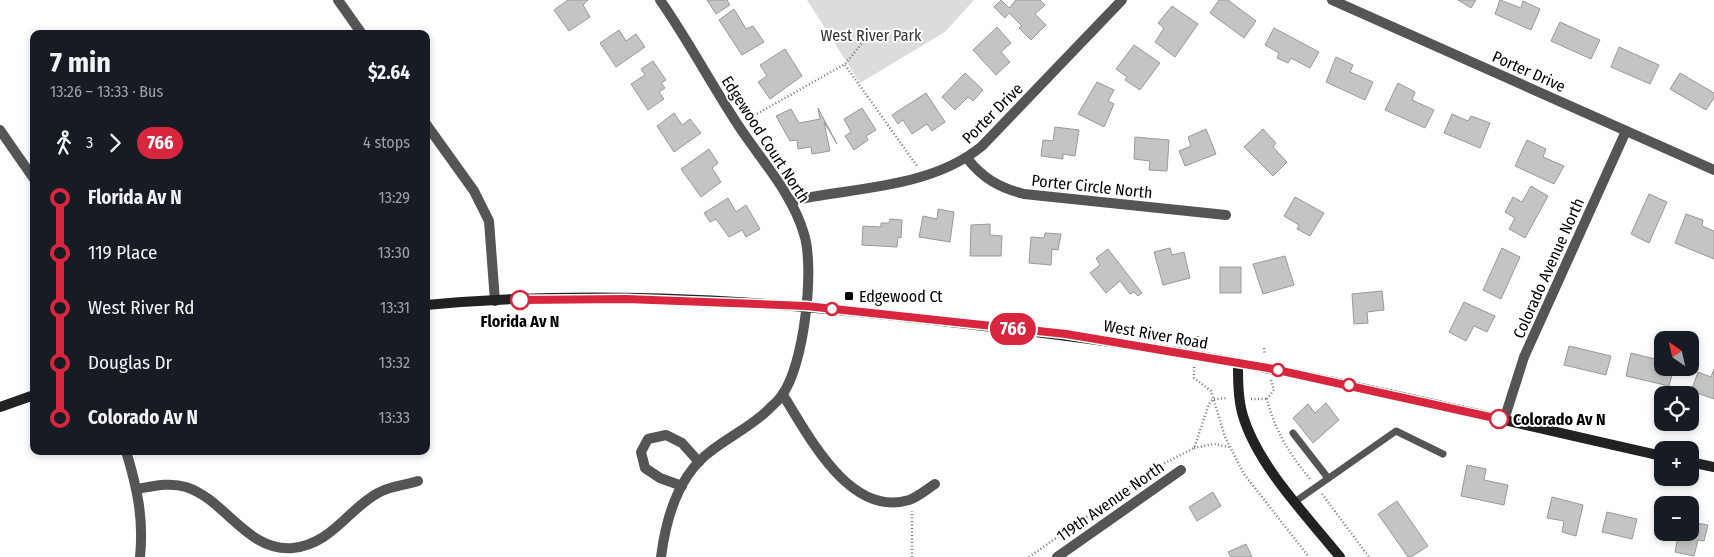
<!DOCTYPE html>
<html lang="en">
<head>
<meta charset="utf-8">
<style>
  :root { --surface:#171b24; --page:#20242c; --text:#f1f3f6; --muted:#9ea1a6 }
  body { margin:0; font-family:"Fira Sans Condensed",sans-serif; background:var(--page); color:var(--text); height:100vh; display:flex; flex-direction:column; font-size:19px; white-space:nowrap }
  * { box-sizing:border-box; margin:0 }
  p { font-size:16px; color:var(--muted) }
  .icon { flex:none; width:28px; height:28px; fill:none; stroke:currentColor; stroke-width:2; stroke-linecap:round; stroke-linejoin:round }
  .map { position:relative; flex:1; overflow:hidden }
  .details { position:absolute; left:30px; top:30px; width:400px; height:425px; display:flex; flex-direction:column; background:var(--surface); border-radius:10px; box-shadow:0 2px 8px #0003 }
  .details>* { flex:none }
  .badge { padding:0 10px; border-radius:16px; font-size:18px; line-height:32px }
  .needle { width:32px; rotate:326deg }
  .controls { position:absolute; left:1654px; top:331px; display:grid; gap:10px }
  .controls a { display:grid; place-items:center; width:45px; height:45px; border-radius:10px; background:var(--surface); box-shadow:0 2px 8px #0003; font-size:25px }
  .map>.badge { position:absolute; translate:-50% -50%; box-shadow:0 0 0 2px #fff }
  .legs { display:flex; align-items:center; gap:8px; height:55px; padding:0 20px; font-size:16px }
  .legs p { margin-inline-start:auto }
  .overview { display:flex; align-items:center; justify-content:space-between; height:85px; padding:0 20px }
  h1 { font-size:28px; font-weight:700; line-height:38px }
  ul { padding:0 20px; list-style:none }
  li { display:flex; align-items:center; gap:18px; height:55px; font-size:19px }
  li i { display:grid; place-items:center; width:8px; height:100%; margin:0 6px; background:currentColor }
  li i::after { content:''; width:12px; height:12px; margin:-6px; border:4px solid; border-radius:50%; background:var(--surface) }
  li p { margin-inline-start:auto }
  li:first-child i { background:linear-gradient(#0000 50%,currentColor 0) }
  li:last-child i { background:linear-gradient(currentColor 50%,#0000 0) }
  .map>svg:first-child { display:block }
</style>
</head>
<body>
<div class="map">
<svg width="1714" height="557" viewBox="0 0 1714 557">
  <rect width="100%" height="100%" fill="#fff"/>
  <!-- green -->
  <path fill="#dcdcdc" d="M807,0H974L945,32L860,83Z"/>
  <!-- building -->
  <g fill="#c4c4c4" stroke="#999">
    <path d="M568,0H588L583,5L590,17L569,31L554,10Z"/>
    <path d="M707,0H727L730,5L716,14Z"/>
    <path d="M1001,0L1009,8L1016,0H1040L1045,5L1035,14L1046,25L1031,40L1019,28L1022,26L1009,13L1005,18L994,7Z"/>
    <path d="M1219,0H1228L1256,21L1244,38L1210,13Z"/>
    <path d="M1458,0H1476L1471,8Z"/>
    <path d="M1500,0L1521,8L1523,1L1540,9L1531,30L1495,14Z"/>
    <path d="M1172,6L1198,24L1175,57L1155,42L1164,28L1158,23Z"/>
    <path d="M734,9L746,29L753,26L764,42L742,55L719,20Z"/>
    <path d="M1560,22L1600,40L1591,59L1551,41Z"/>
    <path d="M997,27L1011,43L1001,52L1010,62L996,75L973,50Z"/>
    <path d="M1274,28L1319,52L1310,68L1291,58L1288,63L1277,58L1279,53L1265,45Z"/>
    <path d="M619,30L626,41L636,34L645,47L616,67L600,43Z"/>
    <path d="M1134,45L1160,63L1140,90L1125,80L1127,77L1116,69Z"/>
    <path d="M1619,47L1659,65L1650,84L1611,67Z"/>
    <path d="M785,49L802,76L770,99L758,82L767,76L760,65Z"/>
    <path d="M1336,57L1353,65L1350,72L1373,82L1365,100L1326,82Z"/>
    <path d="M653,61L666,80L661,83L665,88L659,92L664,99L648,110L631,84L645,75L641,69Z"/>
    <path d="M965,73L983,90L973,101L968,97L955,110L942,97Z"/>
    <path d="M1680,73L1714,93V98L1706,110L1670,89Z"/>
    <path d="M1097,82L1114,90L1108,101L1114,104L1104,127L1078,114Z"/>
    <path d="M1398,83L1415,92L1412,100L1434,110L1425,128L1385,110Z"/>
    <path d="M926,93L945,122L932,131L927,124L912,134L903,120L898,124L892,115Z"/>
    <path d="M818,108L837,144L824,122L830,151L812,154L811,147L798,149L797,140L790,141L776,116L791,109L799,123L820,119Z"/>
    <path d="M862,108L876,130L866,136L868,140L854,150L845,136L851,132L844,119Z"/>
    <path d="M674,113L682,125L690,119L701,133L674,152L657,126Z"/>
    <path d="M1452,114L1468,121L1471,116L1490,123L1480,148L1444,133Z"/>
    <path d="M1055,127L1079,130L1075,156L1063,154V159L1041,156L1043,140L1053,141Z"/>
    <path d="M1206,129L1216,154L1185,166L1179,151L1191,146L1188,137Z"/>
    <path d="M1263,129L1276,143L1273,147L1287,162L1273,176L1244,147Z"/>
    <path d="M1135,137L1169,140L1167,171L1149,170L1150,161L1134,159Z"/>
    <path d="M1527,140L1546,149L1543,157L1564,166L1554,184L1515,166Z"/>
    <path d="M709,149L718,163L712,168L721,182L701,197L681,169Z"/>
    <path d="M1531,186L1548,196L1525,238L1509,229L1515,218L1505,212L1513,197L1522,202Z"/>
    <path d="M1649,194L1667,202L1649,243L1631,234Z"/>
    <path d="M1295,197L1324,213L1310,236L1297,229L1299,225L1284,216Z"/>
    <path d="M728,198L736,212L746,205L760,229L746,237L742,230L729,237L716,219L710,222L704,213Z"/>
    <path d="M938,209L954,212L950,242L919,237L923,216L937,219Z"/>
    <path d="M1686,214L1703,220L1702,226L1714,231V259L1675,243Z"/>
    <path d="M890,219L902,220L901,238L898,237L897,247L862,245L863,226L881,227V223H889Z"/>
    <path d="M990,224V235L1002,236L1001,256H970L971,225Z"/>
    <path d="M1045,233L1061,234L1058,250L1052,249L1051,265L1029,263L1031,237L1044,238Z"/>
    <path d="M1170,248L1172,255L1184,252L1190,278L1163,285L1154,252Z"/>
    <path d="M1502,248L1520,257L1501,299L1483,290Z"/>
    <path d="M1108,249L1142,293L1138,296L1134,292L1130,294L1120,281L1106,293L1090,273L1100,265L1096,258Z"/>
    <path d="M1285,256L1294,285L1263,294L1253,264Z"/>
    <rect x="1220" y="267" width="21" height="26"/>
    <path d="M1382,291L1384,310L1367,312L1368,323L1354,324L1352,294Z"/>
    <path d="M1464,302L1495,316L1487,332L1474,326L1466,341L1449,332Z"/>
    <path d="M1569,346L1611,356L1606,375L1564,365Z"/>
    <path d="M1631,353L1659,360L1658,363L1662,364V368H1674L1669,386L1626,376Z"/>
    <path d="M1714,369V399L1691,391L1698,372L1711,377Z"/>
    <path d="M1326,403L1339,420L1313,443L1293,418L1308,404L1315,413Z"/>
    <path d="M1467,465L1486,469L1484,480L1508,485L1504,505L1461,496Z"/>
    <path d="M1213,492L1221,506L1197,521L1189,507Z"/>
    <path d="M1552,497L1583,505L1576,536L1562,532L1564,521L1547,518Z"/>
    <path d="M1397,501L1428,546L1411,557H1408L1378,514Z"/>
    <path d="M1607,512L1637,519L1632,539L1602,532Z"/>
    <path d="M1690,522L1708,525L1704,541L1698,540L1694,556L1675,552L1679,532H1690Z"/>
    <path d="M1246,544L1252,557H1231L1228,552Z"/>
  </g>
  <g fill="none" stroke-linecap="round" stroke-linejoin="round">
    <!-- path -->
    <g stroke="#777" stroke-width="2.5" stroke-dasharray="1 2.5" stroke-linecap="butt">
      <path d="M845,65L917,166"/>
      <path d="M748,119L845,64L863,42"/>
      <path d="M1197,344L1198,335"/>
      <path d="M1264,348L1265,355"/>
      <path d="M1194,367V378L1211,391L1225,437L1244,474L1309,557"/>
      <path d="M1271,380L1274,390L1267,399C1274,429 1291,457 1311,480"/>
      <path d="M1251,399H1267"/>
      <path d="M1194,448L1214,444L1229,447"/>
      <path d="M1322,494L1369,557"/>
      <path d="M912,557V511"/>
      <path d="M1029,557L1159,466L1194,448L1209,404L1213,399L1228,398"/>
    </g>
    <!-- service -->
    <g stroke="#555" stroke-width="7">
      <path d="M1293,433L1328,478"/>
      <path d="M1296,501L1396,431L1443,454"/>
    </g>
    <!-- minor -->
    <g stroke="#555" stroke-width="10">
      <path d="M338,0L362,34"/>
      <path d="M660,0C688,40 711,84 738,125C761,160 792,193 804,234C815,268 804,366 782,395C779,400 773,405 769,409C752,426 730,436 711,451C678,475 666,518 661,557"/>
      <path d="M1332,0L1714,170"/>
      <path d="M426,124L474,191L489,221L495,301"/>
      <path d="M0,130L34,179"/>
      <path d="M967,158C982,178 1000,188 1024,194L1226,215"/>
      <path d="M790,201C853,187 930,189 982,146L1122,0"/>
      <path d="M783,395C808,434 849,518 909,500C918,497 927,489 935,484"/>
      <path d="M1504,420L1524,357L1626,131"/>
      <path d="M126,451C137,487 144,519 140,557"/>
      <path d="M682,486L660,478L645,468L641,452L648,439L666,435L682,443L699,462"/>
      <path d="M137,489C154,486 170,482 186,487C226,500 247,552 293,548C332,544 348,509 378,493C389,486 406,485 418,481"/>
      <path d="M1057,557L1181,470"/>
    </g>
    <!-- secondary -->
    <g stroke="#222" stroke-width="10">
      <path d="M426,305C582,290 742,299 897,316C1022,330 1146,344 1270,369C1401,395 1532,427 1662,456"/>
      <path d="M1238,363C1238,381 1238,399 1243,416C1258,466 1307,516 1340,557"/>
      <path d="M0,407L34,395"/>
      <path d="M1690,462L1714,467"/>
    </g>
  </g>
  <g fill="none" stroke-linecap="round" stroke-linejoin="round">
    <!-- line-1 casing -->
    <g stroke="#fff" stroke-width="11">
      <path id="line-1" d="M520,300L626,299L806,306L1066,334L1268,368L1499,419"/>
    </g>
    <!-- line-1 -->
    <use href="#line-1" stroke="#d7263d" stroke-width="8"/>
  </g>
  <!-- markers -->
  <rect fill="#000" stroke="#fff" stroke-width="2" x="844" y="291" width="10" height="10" rx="2.5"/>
  <g fill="#fff" stroke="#d7263d" stroke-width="2.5">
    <circle cx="520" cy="300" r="9"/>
    <circle cx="832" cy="309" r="6"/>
    <circle cx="1278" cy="370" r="6"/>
    <circle cx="1349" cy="385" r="6"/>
    <circle cx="1499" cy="419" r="9"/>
  </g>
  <g text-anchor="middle" stroke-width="4" stroke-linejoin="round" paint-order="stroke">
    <!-- park labels -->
    <g font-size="16" fill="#333" stroke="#fff">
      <text x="871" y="41">West River Park</text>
    </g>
    <!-- street labels -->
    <g font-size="16" fill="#000" stroke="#fff">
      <text transform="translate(1529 71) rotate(24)" y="6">Porter Drive</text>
      <text transform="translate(992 113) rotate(-45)" y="6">Porter Drive</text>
      <text transform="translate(766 139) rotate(57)" y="6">Edgewood Court North</text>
      <text transform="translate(1092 186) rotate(6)" y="6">Porter Circle North</text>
      <text transform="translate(1548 268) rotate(-66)" y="6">Colorado Avenue North</text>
      <text transform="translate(1156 334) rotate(10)" y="6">West River Road</text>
      <text transform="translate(1110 501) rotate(-35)" y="6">119th Avenue North</text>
    </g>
    <!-- poi labels -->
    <g font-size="16" fill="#000" stroke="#fff" text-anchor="start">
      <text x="859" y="302">Edgewood Ct</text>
    </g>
    <!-- stop labels -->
    <g font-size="16" font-weight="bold" fill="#000" stroke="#fff">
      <text x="520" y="327">Florida Av N</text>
      <text x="1513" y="425" text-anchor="start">Colorado Av N</text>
    </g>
  </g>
</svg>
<div class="controls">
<a><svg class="needle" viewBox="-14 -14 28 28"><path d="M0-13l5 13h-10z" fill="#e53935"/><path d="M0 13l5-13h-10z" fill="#9ea1a6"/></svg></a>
<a><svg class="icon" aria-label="locate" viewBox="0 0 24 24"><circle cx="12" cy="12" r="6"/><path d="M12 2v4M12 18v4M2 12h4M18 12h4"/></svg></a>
<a>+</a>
<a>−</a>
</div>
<b class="badge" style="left:1013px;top:329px;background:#d7263d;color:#fff">766</b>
<section class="details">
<div class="overview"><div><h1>7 min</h1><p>13:26 – 13:33 · Bus</p></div><b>$2.64</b></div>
<div class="legs"><svg class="icon" aria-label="walk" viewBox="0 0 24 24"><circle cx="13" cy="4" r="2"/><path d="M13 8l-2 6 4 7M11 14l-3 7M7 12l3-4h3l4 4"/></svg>3<svg class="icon" aria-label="forward" viewBox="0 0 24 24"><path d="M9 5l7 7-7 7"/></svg><b class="badge" style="background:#d7263d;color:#fff">766</b><p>4 stops</p></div>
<ul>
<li><i style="color:#d7263d"></i><b>Florida Av N</b><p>13:29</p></li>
<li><i style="color:#d7263d"></i><span>119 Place</span><p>13:30</p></li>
<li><i style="color:#d7263d"></i><span>West River Rd</span><p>13:31</p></li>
<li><i style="color:#d7263d"></i><span>Douglas Dr</span><p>13:32</p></li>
<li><i style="color:#d7263d"></i><b>Colorado Av N</b><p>13:33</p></li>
</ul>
</section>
</div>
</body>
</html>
